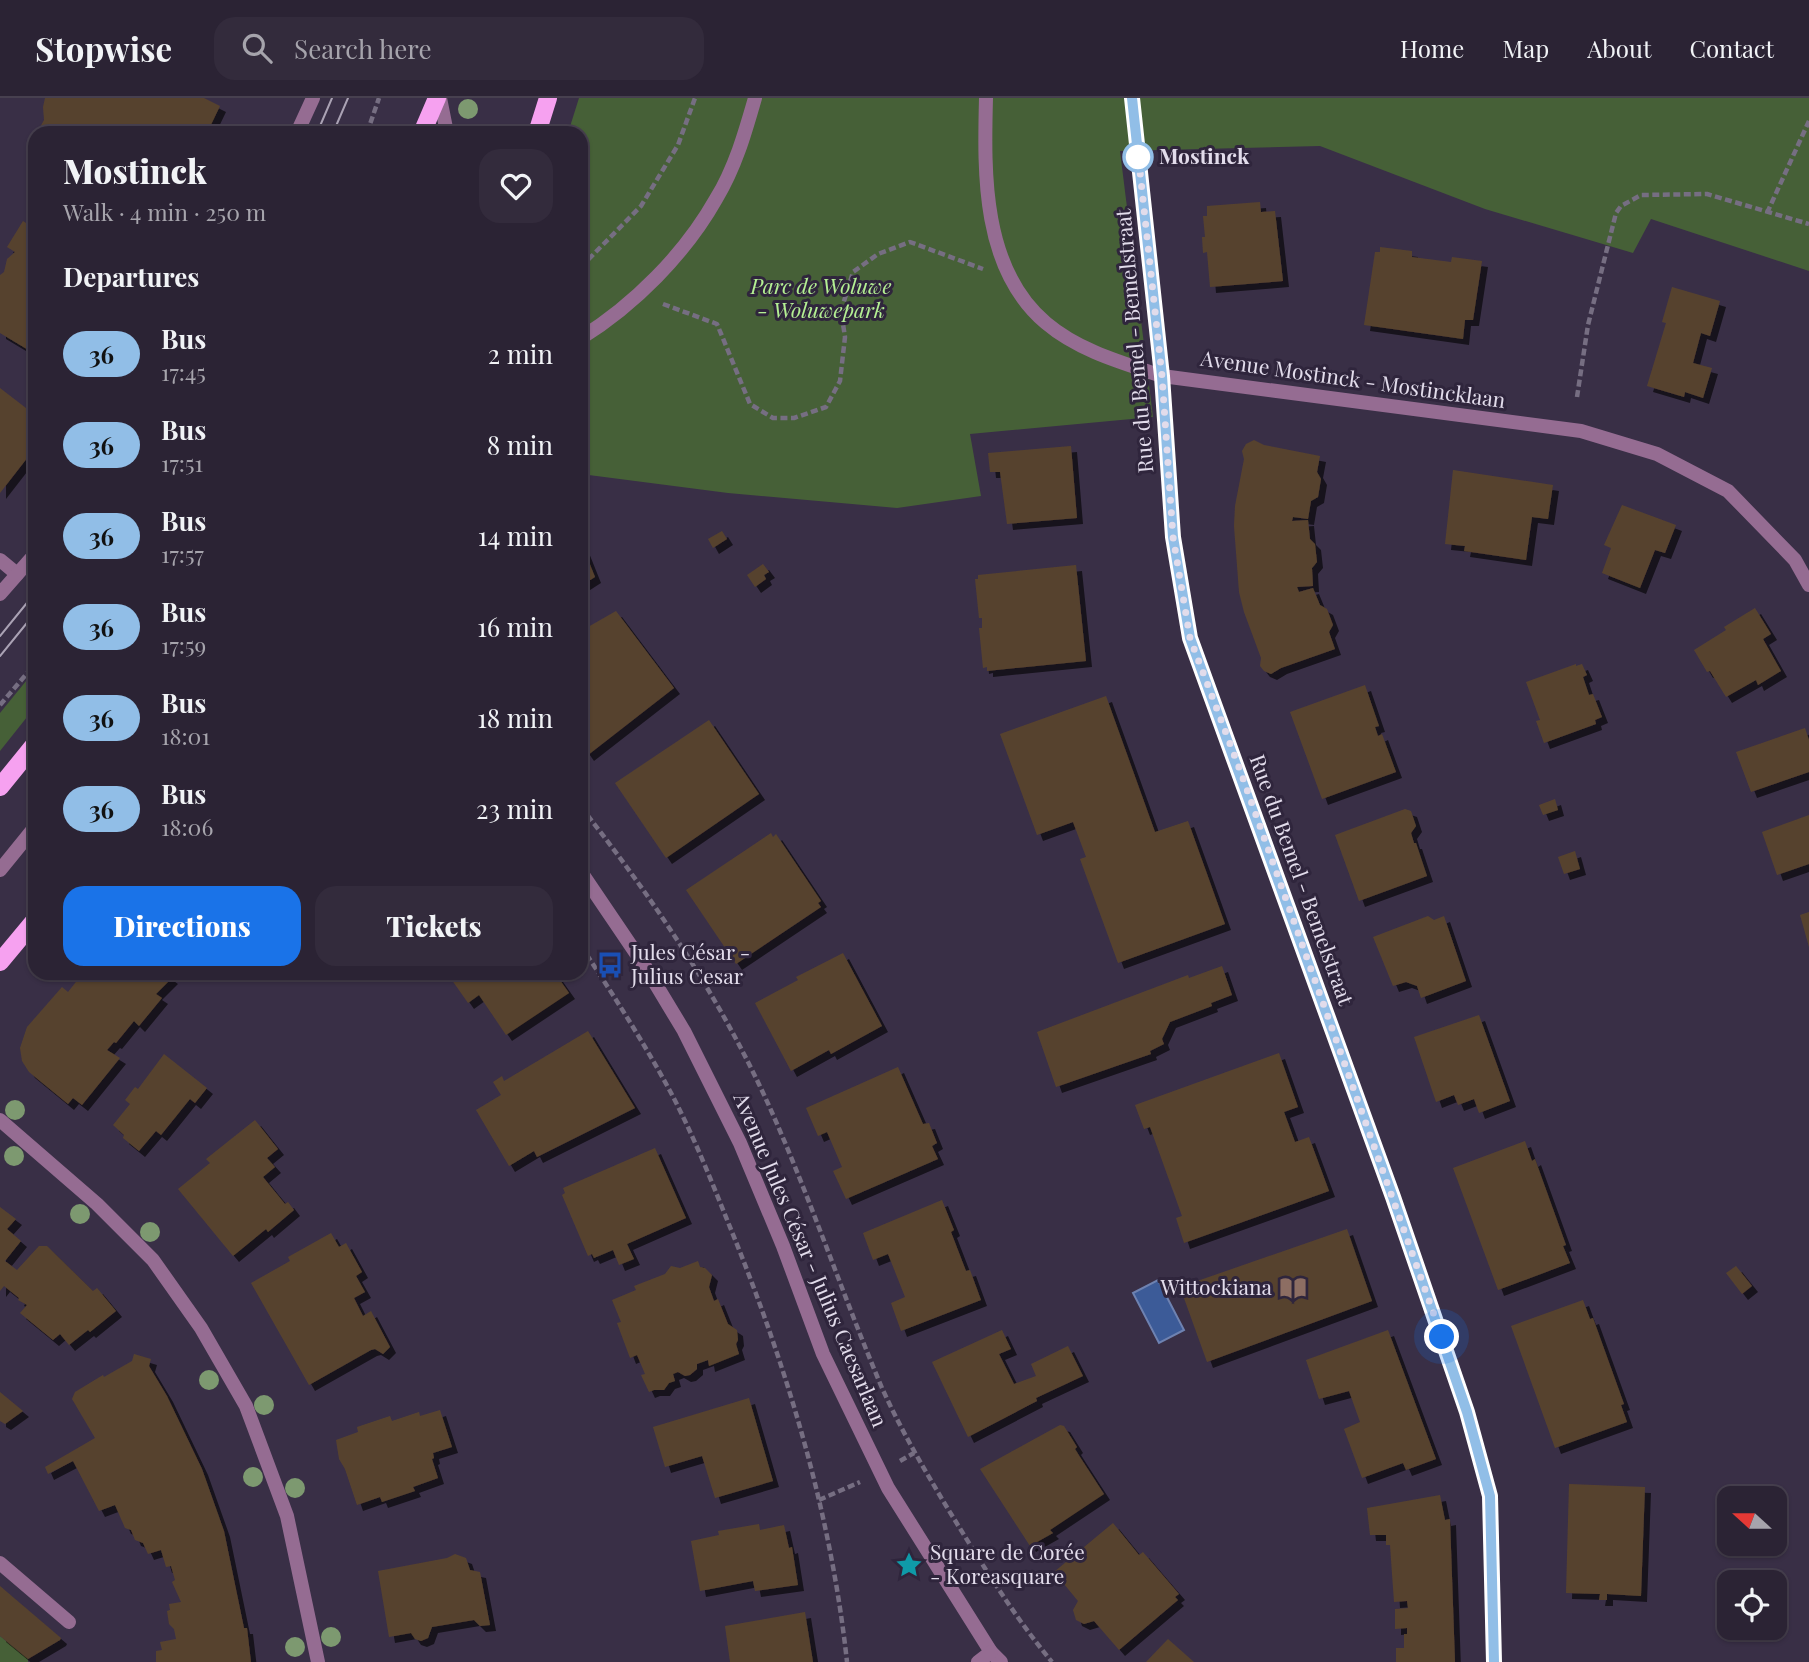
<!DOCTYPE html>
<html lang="en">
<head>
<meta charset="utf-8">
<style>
  :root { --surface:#2b2334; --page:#332b3c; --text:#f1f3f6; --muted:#a6a4ac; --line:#47404f; --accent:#1a73e8 }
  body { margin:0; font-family:"Playfair Display",serif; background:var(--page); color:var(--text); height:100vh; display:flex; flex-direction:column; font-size:26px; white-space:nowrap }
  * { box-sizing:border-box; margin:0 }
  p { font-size:23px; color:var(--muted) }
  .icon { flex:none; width:38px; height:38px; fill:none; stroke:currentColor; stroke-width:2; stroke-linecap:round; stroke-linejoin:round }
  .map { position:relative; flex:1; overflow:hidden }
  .panel { position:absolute; left:28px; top:28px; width:560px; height:854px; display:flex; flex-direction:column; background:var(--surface); border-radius:21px; box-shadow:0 2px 5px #0004,0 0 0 2px var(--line) }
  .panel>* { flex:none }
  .badge { padding:0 14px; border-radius:23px; font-size:24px; line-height:46px }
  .needle { width:46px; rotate:291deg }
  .controls { position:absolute; left:1717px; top:1388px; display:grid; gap:14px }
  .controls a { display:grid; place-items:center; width:70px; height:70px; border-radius:14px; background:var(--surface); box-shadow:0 2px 5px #0004,0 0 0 2px var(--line); font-size:35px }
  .you { position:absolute; width:35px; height:35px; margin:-18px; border:5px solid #fff; border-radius:50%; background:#1a73e8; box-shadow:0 0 0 10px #1a73e833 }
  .map>.badge { position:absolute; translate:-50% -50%; box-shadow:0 0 0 4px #fff }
  h2 { padding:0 35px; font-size:26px; line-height:63px }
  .round { display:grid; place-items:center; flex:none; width:74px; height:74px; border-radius:21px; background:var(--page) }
  .head { display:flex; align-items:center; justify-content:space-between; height:119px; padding:0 35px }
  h1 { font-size:33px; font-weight:800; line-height:52px }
  .cta { display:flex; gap:14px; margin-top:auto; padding:14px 35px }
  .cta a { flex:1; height:80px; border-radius:21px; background:var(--accent); color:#fff; font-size:28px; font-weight:800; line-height:80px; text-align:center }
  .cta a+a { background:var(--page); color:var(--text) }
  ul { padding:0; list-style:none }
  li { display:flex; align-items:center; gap:21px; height:91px; padding:0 35px }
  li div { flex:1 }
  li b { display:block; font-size:26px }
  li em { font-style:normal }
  li .badge { min-width:77px; font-weight:700; text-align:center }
  header { display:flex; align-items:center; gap:42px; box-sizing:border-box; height:98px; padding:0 35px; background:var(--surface); border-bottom:2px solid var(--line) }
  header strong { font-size:33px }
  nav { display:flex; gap:38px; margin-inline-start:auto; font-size:24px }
  .search { width:490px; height:63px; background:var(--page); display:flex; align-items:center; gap:18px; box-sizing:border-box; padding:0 24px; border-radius:21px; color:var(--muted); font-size:26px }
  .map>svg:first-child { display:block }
</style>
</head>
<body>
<header>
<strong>Stopwise</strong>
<div class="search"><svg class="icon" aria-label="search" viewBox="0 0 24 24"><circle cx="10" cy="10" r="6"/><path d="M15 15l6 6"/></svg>Search here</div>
<nav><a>Home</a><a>Map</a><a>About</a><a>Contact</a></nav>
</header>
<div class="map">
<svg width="1809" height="1564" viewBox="0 0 1809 1564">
  <defs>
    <filter id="shadow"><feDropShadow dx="6" dy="6" stdDeviation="0" flood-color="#0009"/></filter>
  </defs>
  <rect width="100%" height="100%" fill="#392f46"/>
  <!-- green -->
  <g fill="#466037">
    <path d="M579,0H1809V173L1651,121L1633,155L1485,111L1320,48L1120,53L1153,319L970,336L981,398L897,410L728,395L581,376V35H568Z"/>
    <path d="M35,572V609L0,653V615Z"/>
    <path d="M0,1538L28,1561V1564H0Z"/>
  </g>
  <!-- water -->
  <path fill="#3c5b98" stroke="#6e82b1" stroke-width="2" d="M1158,1182L1184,1232L1159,1245L1133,1195Z"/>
  <!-- building -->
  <g fill="#57422e" filter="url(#shadow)">
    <path d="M45,0H204L220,8L207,35H37L44,22L43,9Z"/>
    <path d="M1260,104L1261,114L1275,113L1283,183L1210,189L1207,154L1203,155L1202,139H1205L1203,118H1207V108Z"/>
    <path d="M23,123L35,131V256L0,235V177L4,174L7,161L15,154L7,149Z"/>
    <path d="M1380,149L1412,153V159L1451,164L1452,159L1482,163L1473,222H1465L1463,241L1364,227L1375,154H1380Z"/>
    <path d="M1672,189L1720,203L1710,238L1701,235L1693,265L1712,270L1703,300L1685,294L1684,299L1647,288L1666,225L1662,224Z"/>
    <path d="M0,290L35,317V350L0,395Z"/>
    <path d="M1254,342L1264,347L1320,358L1317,374L1321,381L1318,399L1311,403L1308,421L1293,419L1292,423L1308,422L1310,441L1315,446L1317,464L1312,470L1313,488L1297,489L1299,494L1313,490L1320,507L1327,511L1333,527L1329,534L1335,551L1281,570L1271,576L1264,573L1260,568L1261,560L1244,514L1239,494L1234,428L1235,408L1244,361L1242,353L1246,346Z"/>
    <path d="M1071,348L1077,420L1007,426L1000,374H990L988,355Z"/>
    <path d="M1453,372L1553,387L1548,421L1532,419L1526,462L1464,453L1465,448L1445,446Z"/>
    <path d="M1622,407L1676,427L1665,455L1655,452L1640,490L1602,475L1611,450L1604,447Z"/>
    <path d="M722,433L727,441L713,450L708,441Z"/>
    <path d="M581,444L595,479L581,488Z"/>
    <path d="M763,466L769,474L764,477L766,481L755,489L747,477Z"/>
    <path d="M1076,467L1086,563L987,573V569L983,570L979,530H982V520H979L975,481H978V477Z"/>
    <path d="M1755,510L1771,536L1763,541L1781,573L1758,587L1756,582L1726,599L1710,573L1707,574L1694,552L1726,532L1724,529Z"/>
    <path d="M616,513L674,590L588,657L581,647V533Z"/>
    <path d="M1576,566V568L1582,566L1587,577L1583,579L1589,597L1593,596L1602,619L1595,622L1596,626L1544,645L1536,623L1540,622L1526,584Z"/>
    <path d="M1365,587L1379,628L1375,629L1378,638L1382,636L1396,674L1322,701L1290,614Z"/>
    <path d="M1106,598L1155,734L1188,723L1225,826L1118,865L1080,761L1086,759L1073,724L1037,737L1000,636Z"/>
    <path d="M709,622L759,696L666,760L615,685Z"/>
    <path d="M1805,630L1809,642V674L1751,694L1736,654Z"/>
    <path d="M1555,701L1558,712L1543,717L1539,707Z"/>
    <path d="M1405,711L1411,713L1416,728L1411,735L1414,745H1416L1427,778L1359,803L1335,737Z"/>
    <path d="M1809,717V766L1777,777L1762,734Z"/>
    <path d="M771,735L773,739L776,736L821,803L818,805L821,809L736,866L686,792Z"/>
    <path d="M1575,753L1580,771L1564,776L1558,759Z"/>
    <path d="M1809,814V849L1800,817Z"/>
    <path d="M1428,818L1434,822L1444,818L1466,883L1421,900L1417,888L1406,884L1393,888L1373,839Z"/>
    <path d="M843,855L882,928L831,956L829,952L791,973L755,905L798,882L796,879Z"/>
    <path d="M1222,868L1232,897L1211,905L1212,908L1170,924L1162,941L1164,946L1150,953L1151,956L1056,989L1037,934L1188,877L1189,880Z"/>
    <path d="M83,875H165L172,880L156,896L162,900L139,928L134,923L116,945L114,944L107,952L120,960L82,1007L73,1000L68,1006L29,974L22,963L20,950L27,929L62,889L68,894Z"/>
    <path d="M447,875H555L569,895L506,937L479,897L468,905Z"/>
    <path d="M1479,917L1510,1003L1479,1015L1474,1001L1458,1007L1454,997L1436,1004L1414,939Z"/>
    <path d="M588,933L635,1010L537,1059L534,1053L509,1068L476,1012L501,997L493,984L502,978L504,983Z"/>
    <path d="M1279,955L1298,1009L1284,1014L1295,1044L1309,1039L1329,1093L1184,1145L1176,1120L1182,1118L1150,1029L1144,1031L1135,1007Z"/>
    <path d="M164,956L207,990L195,1005L190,1001L161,1037L156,1033L139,1053L123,1040L124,1037L113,1027L130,1006L125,1002L135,989L138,991Z"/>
    <path d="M898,969L923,1026L929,1025L937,1045L932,1048L938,1061L846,1101L833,1073L842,1069L827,1034L818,1038L806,1010Z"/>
    <path d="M255,1022L278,1051L267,1060L275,1069L263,1079L285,1106L288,1104L294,1112L268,1134L266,1131L233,1158L178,1091L210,1065L206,1061Z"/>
    <path d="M1525,1043L1532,1063L1535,1061L1566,1147L1563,1148L1570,1165L1498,1192L1453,1070Z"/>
    <path d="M655,1050L686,1120L627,1146L634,1161L619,1167L613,1152L594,1160L592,1156L588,1158L562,1097L565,1095L563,1090Z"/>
    <path d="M942,1102L954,1132L951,1134L966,1173L970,1172L981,1202L901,1233L891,1205L905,1199L888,1156L873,1162L863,1135Z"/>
    <path d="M0,1109L16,1121L7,1131L21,1143L5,1163L17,1172L39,1148H47L93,1193L97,1190L116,1213L90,1234L88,1232L69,1247L60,1236L53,1242L20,1215L27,1207L18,1202L19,1200L4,1188L0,1193Z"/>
    <path d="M1347,1131L1372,1203L1207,1264L1180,1189Z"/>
    <path d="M331,1135L339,1149L346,1145L362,1174L356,1178L365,1194L354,1200L363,1218L371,1213L390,1249L383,1256L375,1251L371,1252L309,1287L251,1185L290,1163L288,1159Z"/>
    <path d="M698,1163L700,1169L705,1170L712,1177L709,1189L714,1203L718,1201L728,1226L737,1232L738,1242L736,1246L739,1256L709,1268L708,1262L697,1266V1271L690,1277L685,1278L678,1274L673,1276L675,1283L669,1285L664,1292H654L649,1294L641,1277L645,1276L637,1257L630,1260L617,1225L621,1224L612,1202L636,1192L634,1188L665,1176L671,1168L680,1170Z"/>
    <path d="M1736,1168L1752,1188L1742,1196L1726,1175Z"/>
    <path d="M1583,1202L1590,1221L1593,1220L1624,1306L1621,1307L1627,1324L1555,1350L1511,1228Z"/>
    <path d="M1002,1232L1011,1251L999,1256L1014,1286L1036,1278L1031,1266L1068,1248L1083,1278L1036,1300L1037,1303L968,1339L932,1264Z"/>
    <path d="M1388,1232L1436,1361L1406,1372L1403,1365L1362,1380L1344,1331L1360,1324L1349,1293L1319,1301L1306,1262Z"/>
    <path d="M134,1256L151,1261L149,1268L167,1298L202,1371L224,1433L244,1530H247L251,1564H156V1553L162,1552L160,1544L176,1541L174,1531L169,1526L167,1513L170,1512L169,1506L181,1504L172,1484L175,1482L171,1468L166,1469L161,1452L148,1456L143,1445L135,1442L131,1432L125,1430L115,1407L99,1413L73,1363L48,1376L45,1369L95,1340L72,1301L75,1294L103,1277L104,1279L132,1263Z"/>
    <path d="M0,1294L23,1313L5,1326L0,1323Z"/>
    <path d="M749,1300L773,1383L715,1400L702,1358L665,1369L653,1329Z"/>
    <path d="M440,1312L452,1349L433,1355L434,1360L432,1361L438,1380L413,1389L415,1393L382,1404L380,1399L357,1407L345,1371L339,1361L336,1342L358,1334L357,1329L390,1318L392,1323L419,1314L420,1318Z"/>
    <path d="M1060,1327L1064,1328L1077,1349L1075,1351L1080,1359L1104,1396L1050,1432L1053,1435L1030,1448L980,1371Z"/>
    <path d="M1569,1386L1645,1389L1641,1498L1607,1496V1502H1599L1600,1496L1566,1495Z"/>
    <path d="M1440,1397L1445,1422L1450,1421L1455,1564H1396V1550H1404V1536H1407V1530L1395,1531V1511L1408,1510L1407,1503L1394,1504L1390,1447H1386V1437H1370L1367,1410Z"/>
    <path d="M1113,1425L1139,1457L1143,1454L1179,1496L1175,1499L1178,1502L1119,1552L1094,1523L1084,1526L1076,1522L1073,1512L1078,1503L1054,1474Z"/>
    <path d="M759,1426L760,1432L784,1427L789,1450L792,1449L798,1487L755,1493L753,1483L700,1493L691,1443L719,1437L718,1433Z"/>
    <path d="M455,1456L466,1460L470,1472L480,1474L490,1527L480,1528L474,1522L432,1529L428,1540L421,1543L415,1541L411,1535L389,1539L378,1473L447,1460Z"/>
    <path d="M0,1488L61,1540L60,1542L28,1561L0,1538Z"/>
    <path d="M805,1514L813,1564H730L725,1528Z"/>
    <path d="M1168,1541L1194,1564H1146Z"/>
  </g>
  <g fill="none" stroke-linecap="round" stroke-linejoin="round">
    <!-- path -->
    <g stroke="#766e82" stroke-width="4.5" stroke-dasharray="7 3.5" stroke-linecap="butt">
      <path d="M367,35L379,0"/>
      <path d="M1767,115L1809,23"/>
      <path d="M581,169L641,108L678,47L695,0"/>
      <path d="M663,206L717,226L750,306L773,320H794L826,309L840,283L845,239L841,213L853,174L878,156L910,144L983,171"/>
      <path d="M1577,299L1588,227L1616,115L1621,108L1641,97L1707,96L1809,126"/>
      <path d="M0,607L35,566"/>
      <path d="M581,709C656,804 725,907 774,1019C813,1108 844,1200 882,1290C901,1332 924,1371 948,1411C980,1463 1013,1517 1052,1564"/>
      <path d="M581,848C612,895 643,943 670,993C694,1038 713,1087 732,1134C788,1272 831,1416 847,1564"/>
      <path d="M900,1363L914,1355"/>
      <path d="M819,1402L860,1384"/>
    </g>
    <!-- service -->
    <g stroke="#956c92" stroke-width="14">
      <path d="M0,462L17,476"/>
      <path d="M0,1465L69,1524"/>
    </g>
    <!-- minor -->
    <g stroke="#956c92" stroke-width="14">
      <path d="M440,0L447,35"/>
      <path d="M986,0C984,76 982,171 1046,225C1079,253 1123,265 1162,278L1581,333L1657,356L1728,393L1795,462L1809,487"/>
      <path d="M1132,0L1162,278L1173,439L1190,540L1385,1077L1467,1314L1490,1398L1494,1564"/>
      <path d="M297,35L313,0"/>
      <path d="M581,240C634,207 685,156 716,101C735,70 745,35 755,0"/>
      <path d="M0,496L35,456"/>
      <path d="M0,772L35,729"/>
      <path d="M0,1022L97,1106L153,1162L201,1230L246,1308L287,1418L318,1564"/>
    </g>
    <!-- tertiary -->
    <g stroke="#956c92" stroke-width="14">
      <path d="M581,774L646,870L684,933L740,1045L783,1148L823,1256L888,1390L991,1554L1001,1564"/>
      <path d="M978,1564L991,1554"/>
    </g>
    <!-- primary -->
    <g stroke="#f6a1f0" stroke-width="18">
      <path d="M422,35L437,0"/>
      <path d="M537,35L548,0"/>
      <path d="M0,689L35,646"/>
      <path d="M0,864L35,822"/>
    </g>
    <!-- tram -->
    <g stroke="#aaa2b4" stroke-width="2">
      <path d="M317,35L332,0"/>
      <path d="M333,35L348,0"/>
      <path d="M0,538L35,495"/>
      <path d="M0,558L35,515"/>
    </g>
  </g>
  <!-- trees -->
  <g fill="#7d9970">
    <circle cx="468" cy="11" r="10"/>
    <circle cx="15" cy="1012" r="10"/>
    <circle cx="14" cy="1058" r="10"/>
    <circle cx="80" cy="1116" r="10"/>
    <circle cx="150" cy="1134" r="10"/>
    <circle cx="209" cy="1282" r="10"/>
    <circle cx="264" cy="1307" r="10"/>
    <circle cx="253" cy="1379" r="10"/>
    <circle cx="295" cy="1390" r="10"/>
    <circle cx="331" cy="1539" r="10"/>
    <circle cx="295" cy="1549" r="10"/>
  </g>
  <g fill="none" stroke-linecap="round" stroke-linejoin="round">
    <!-- line casing -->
    <g stroke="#fff" stroke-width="16">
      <path id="line" d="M1132,0L1162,278L1173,439L1190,540L1393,1099L1467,1314L1490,1398L1494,1564"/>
    </g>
    <!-- line -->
    <use href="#line" stroke="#91bee7" stroke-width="10"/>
    <!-- walk -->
    <path stroke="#e2dceb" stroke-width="7" stroke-dasharray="0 12.6" d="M1138,59V55L1162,278L1173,439L1190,540L1240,672L1442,1239"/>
  </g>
  <!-- icons -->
  <defs>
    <g id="bus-bare" transform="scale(2.1)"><path d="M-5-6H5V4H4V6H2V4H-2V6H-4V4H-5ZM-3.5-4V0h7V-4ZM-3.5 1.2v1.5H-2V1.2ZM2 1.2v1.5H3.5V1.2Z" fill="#1a4fb4" stroke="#2f253c" stroke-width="2.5" paint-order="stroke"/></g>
    <g id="library-bare" transform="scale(2.1)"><path d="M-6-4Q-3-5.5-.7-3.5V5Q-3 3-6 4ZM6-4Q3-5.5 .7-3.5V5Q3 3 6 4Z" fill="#8d6e63" stroke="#2f253c" stroke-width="2.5" paint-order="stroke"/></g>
    <g id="sight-bare" transform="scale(2.1)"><path d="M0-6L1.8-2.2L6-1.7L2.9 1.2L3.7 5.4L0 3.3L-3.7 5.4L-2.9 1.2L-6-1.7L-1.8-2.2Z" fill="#0f9aa8" stroke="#2f253c" stroke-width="2.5" paint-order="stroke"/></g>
  </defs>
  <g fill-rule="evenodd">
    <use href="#bus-bare" x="610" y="867"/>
    <use href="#library-bare" x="1293" y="1190"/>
    <use href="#sight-bare" x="909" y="1467"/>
  </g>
  <!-- markers -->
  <circle fill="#fff" stroke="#91bee7" stroke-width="3.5" cx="1138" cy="59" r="14"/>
  <g text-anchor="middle" stroke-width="6" stroke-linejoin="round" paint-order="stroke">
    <!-- stop labels -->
    <g font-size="21" font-weight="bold" fill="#e2dceb" stroke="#2f253c" text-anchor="start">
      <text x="1159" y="66">Mostinck</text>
    </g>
    <!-- park labels -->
    <g font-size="21" font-style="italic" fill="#b4f093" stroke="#2f253c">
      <text x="821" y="196">Parc de Woluwe<tspan x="821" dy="24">- Woluwepark</tspan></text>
    </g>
    <!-- street labels -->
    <g font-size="21" fill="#e2dceb" stroke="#2f253c">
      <text transform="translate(1135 243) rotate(-95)" y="7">Rue du Bemel - Bemelstraat</text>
      <text transform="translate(1353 282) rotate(8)" y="7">Avenue Mostinck - Mostincklaan</text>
      <text transform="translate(1301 782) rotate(70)" y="7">Rue du Bemel - Bemelstraat</text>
      <text transform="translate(810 1162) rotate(67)" y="7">Avenue Jules César - Julius Caesarlaan</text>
    </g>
    <!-- poi labels -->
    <g font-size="21" fill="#e2dceb" stroke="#2f253c" text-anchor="start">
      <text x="631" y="862">Jules César -<tspan x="631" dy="24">Julius Cesar</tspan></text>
      <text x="1272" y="1197" text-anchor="end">Wittockiana</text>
      <text x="930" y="1462">Square de Corée<tspan x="930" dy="24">- Koreasquare</tspan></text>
    </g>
  </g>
</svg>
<div class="controls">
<a><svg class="needle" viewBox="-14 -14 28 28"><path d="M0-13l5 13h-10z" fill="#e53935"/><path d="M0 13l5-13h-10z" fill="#a6a4ac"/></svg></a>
<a><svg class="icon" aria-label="locate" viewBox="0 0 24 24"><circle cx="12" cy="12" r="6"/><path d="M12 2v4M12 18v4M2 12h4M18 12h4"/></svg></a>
</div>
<div class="you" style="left:1442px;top:1239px"></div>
<section class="panel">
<div class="head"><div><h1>Mostinck</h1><p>Walk · 4 min · 250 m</p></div><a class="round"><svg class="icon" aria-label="heart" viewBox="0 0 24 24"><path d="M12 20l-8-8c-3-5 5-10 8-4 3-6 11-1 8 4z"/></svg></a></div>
<h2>Departures</h2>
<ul>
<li><span class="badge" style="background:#91bee7;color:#111">36</span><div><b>Bus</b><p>17:45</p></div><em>2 min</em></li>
<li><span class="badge" style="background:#91bee7;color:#111">36</span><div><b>Bus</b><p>17:51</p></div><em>8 min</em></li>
<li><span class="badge" style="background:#91bee7;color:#111">36</span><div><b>Bus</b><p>17:57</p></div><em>14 min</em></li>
<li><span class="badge" style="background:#91bee7;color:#111">36</span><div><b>Bus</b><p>17:59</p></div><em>16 min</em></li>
<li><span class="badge" style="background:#91bee7;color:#111">36</span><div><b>Bus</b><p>18:01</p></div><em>18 min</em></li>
<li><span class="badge" style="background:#91bee7;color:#111">36</span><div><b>Bus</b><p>18:06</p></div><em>23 min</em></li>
</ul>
<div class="cta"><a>Directions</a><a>Tickets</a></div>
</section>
</div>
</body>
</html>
